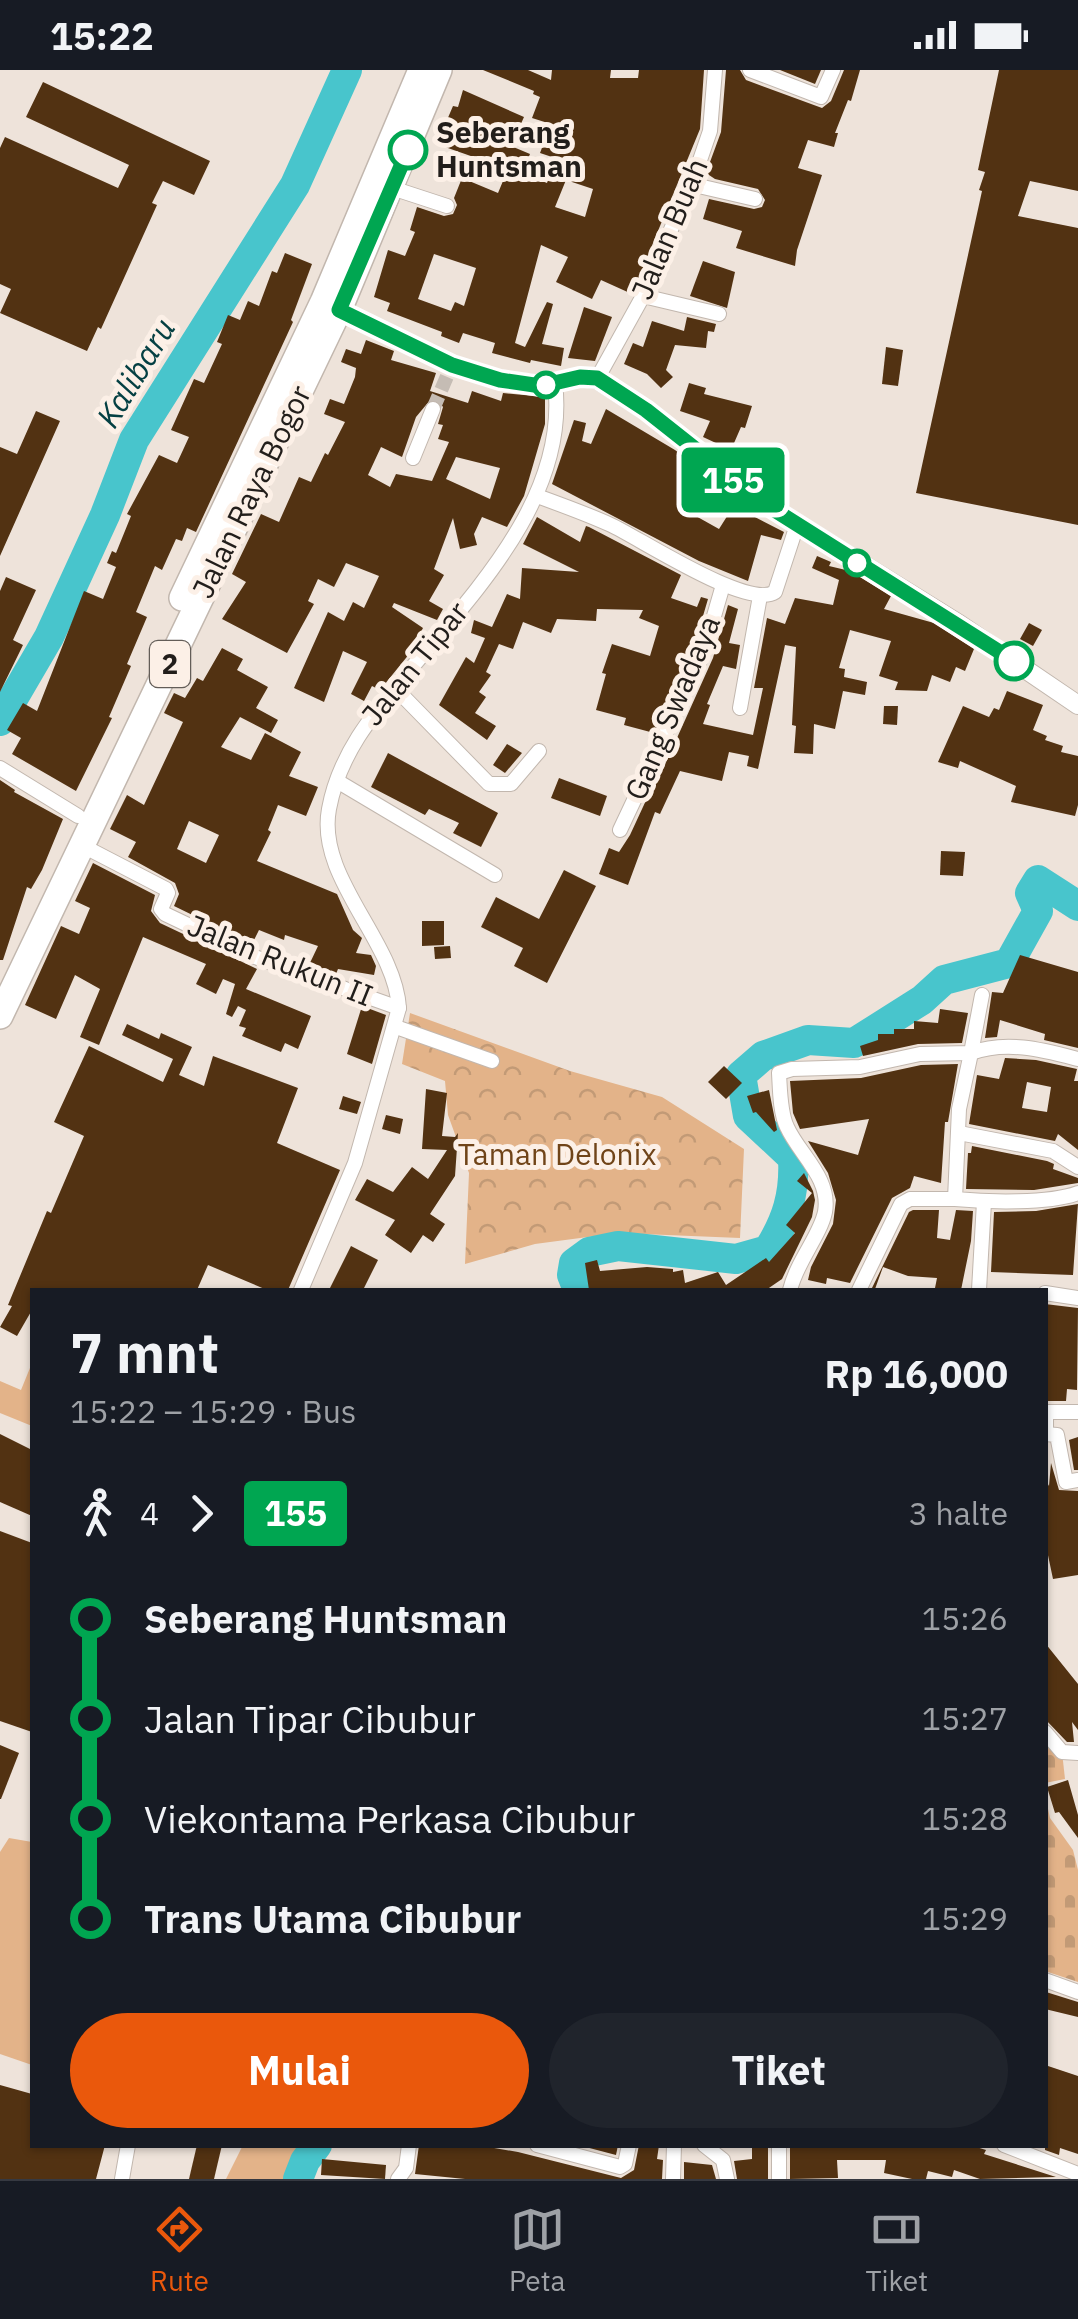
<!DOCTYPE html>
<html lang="id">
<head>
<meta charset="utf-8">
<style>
  :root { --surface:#171b24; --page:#20242c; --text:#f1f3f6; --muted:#9ea1a6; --line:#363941; --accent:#ea580c }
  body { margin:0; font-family:"IBM Plex Sans",sans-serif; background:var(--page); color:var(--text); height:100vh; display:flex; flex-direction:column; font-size:38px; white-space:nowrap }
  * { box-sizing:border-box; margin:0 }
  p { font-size:32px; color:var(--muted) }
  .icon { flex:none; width:55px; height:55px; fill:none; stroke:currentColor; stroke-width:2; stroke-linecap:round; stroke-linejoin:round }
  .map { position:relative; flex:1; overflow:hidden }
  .panel { position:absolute; left:30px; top:1218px; width:1018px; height:860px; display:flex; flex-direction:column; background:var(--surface); border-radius:0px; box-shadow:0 2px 8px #0004 }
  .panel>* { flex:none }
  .badge { padding:0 20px; border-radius:8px; font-size:35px; line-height:65px }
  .map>.badge { position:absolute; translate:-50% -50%; box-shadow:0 0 0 5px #fff }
  .legs { display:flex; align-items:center; gap:15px; height:110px; padding:0 40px; font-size:32px }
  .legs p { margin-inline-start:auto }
  .headline { display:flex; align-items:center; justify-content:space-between; height:170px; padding:0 40px }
  h1 { font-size:55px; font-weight:700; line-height:75px }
  .primary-button { display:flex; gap:20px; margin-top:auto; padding:20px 40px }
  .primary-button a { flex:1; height:115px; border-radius:60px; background:var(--accent); color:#fff; font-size:40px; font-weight:700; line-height:115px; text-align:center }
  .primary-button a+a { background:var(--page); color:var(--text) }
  ul { padding:0 40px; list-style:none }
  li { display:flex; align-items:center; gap:35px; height:100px; font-size:38px }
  li i { display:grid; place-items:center; width:15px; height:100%; margin:0 12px; background:currentColor }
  li i::after { content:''; width:25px; height:25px; margin:-12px; border:8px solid; border-radius:50%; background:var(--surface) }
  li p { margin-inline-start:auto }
  li:first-child i { background:linear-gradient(#0000 50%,currentColor 0) }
  li:last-child i { background:linear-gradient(currentColor 50%,#0000 0) }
  .status { display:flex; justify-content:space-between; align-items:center; height:70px; padding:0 50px; background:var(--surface); direction:ltr }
  .status svg { height:28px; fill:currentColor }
  .tab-bar { display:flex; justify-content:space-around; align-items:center; height:140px; border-top:2px solid var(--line); background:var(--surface); font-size:28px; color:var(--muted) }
  .tab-bar a { display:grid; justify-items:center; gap:5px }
  .tab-bar .active { color:var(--accent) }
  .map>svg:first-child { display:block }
</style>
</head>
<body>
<div class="status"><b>15:22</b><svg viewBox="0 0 49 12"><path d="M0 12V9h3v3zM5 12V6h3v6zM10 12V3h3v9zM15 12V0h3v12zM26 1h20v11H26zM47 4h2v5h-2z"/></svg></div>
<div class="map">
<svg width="1078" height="2109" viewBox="0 0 1078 2109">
  <defs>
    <pattern id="forest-crowns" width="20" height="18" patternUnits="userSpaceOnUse" patternTransform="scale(2.5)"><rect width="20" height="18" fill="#e3b389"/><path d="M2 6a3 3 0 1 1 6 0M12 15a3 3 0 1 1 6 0" fill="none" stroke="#c29a76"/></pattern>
    <pattern id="cemetery-stones" width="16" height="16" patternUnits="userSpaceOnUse" patternTransform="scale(2.5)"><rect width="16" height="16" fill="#e3b389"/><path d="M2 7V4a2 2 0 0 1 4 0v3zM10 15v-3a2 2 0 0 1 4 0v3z" fill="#c29a76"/></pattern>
  </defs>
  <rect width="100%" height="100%" fill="#eee3da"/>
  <!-- green -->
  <g fill="#e3b389">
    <path d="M32,1293V1356L0,1343V1311L21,1320Z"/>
    <path d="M9,1768L32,1772V1995L0,1984V1782Z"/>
    <path d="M243,2075H302L283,2109H226Z"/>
  </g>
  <!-- forest -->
  <path fill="url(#forest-crowns)" d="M410,943L570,1001L662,1027L744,1079L740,1168L618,1163L535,1174L465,1194L469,1103L448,1045L445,1011L402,994Z"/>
  <!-- cemetery -->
  <g fill="url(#cemetery-stones)">
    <path d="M1045,1669L1062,1682L1065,1709L1045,1713Z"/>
    <path d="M1045,1725L1050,1748L1073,1780L1078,1800V1912L1045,1901Z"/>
  </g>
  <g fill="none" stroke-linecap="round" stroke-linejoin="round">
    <!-- river -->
    <g stroke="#48c5cc" stroke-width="30">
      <path d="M0,651L49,567L105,445L134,370L295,115L347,0"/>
      <path d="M578,1220L572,1205L574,1193L589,1182L618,1176L736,1189L768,1180C787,1150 795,1124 793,1088L748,1046L741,1005L763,986L808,970L854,973L922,930L944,910L1009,893L1038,841L1030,823L1038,810L1078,836"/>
      <path d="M298,2109L305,2091L317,2075"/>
    </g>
  </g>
  <!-- building -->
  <g fill="#523212" fill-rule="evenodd">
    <path d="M483,0H528L551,10L552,0H611L610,8H638L639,0H704L700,59L632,224L601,210L592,229L556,212L568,187L541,175L515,273L525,277L547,232L553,234L542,274L564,278L561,296L531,290L530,293L492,283L495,273L463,263L459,273L441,266L442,262L387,241L390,233L374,227L388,180L405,186L415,162L410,160L417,137L444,146L453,144L457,135L454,128L462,108L498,123L508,99L445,77L453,53L447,50L453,36L458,37L463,20L524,47L511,76L530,84L522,103L547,113L555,88L540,83L551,54L532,48L540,27L533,24L534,21ZM566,110L593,119L585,147L555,137ZM434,184L476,198L464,236L455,232L451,241L418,229Z"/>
    <path d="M726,0H740L746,10L822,38L831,31L844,0H860L851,31L848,30L835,63H838L834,77L808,70L798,98L822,105L797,180L795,196L736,178L742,161L703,149L709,129L754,139L762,137L765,130L758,119L715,109L706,103L721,62Z"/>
    <path d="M780,0H821L815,14Z"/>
    <path d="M999,0H1078V121L1030,111L1018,146L1078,158V455L916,423L982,121L979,120L985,102L978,100Z"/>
    <path d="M43,12L210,91L194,125L163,111L152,133L157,135L101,259L98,257L87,281L0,243L11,219L0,214V78L5,67L118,118L129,95L26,47Z"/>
    <path d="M285,183L312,194L291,250L293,252L196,462L187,458L182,471L176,469L162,500L155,496L136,542L147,547L127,594L131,596L109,647L112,648L76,721L12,684L21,668L7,660L23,633L37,641L84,521L103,529L116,497L107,493L112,481L116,483L131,446L127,444L159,385L177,393L189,367L171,360L194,309L204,313L222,274L217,272L228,245L240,250L248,231L259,236L272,201L277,203Z"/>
    <path d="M703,191L735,202L727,238L690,226Z"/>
    <path d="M584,237L612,247L595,291L568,288Z"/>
    <path d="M687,247L716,254L714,262L708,261L706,278L675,275L666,300L673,307L661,318L647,304L624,294L633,273L643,277L652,251L684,261Z"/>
    <path d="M366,270L394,281L391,290L436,303L430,321L468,333L472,321L501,331L503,323L545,327V354L524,426L507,457L482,447L474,464L477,475L460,479L453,448L434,499L444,505L429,531L443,539L437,550L394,533L392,537L423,558L410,583L380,620L372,616L364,631L351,624L367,592L343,581L324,632L294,618L328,542L344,551L353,532L364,538L379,506L346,493L334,517L318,509L308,531L314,534L287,583L222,549L246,512L232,504L261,444L279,452L299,407L311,412L325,383L328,385L345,352L324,344L330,329L344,334L355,307L356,298L341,292L346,279L361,284ZM431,329L438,330L443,337L438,354L443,355L438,369L449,372L432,411L396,404L390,417L368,405L381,377L402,387L416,347ZM456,387L500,398L490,429L446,409Z"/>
    <path d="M886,277L903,280L898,316L882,314Z"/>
    <path d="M689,313L706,318L704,324L752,336L745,358L741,357L731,380L703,367L710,351L680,341Z"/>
    <path d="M606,339L675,380L696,396L690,406L711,419L694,445L719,459L738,429L754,441L751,445L784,462L781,470L761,465L748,511L699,491L552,414L574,350L586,353L582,371L591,374Z"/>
    <path d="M36,341L60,351L0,486V377L17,384Z"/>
    <path d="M537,447L580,472L586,456L589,457L681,505L671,528L697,537L701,527L708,529L693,580L654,663L624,655L626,648L596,640L606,604L602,603L612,574L650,586L659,556L639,548L643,540L597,539L596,551L557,549L551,563L523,552L513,579L499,574L486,602L491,605L479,622L486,627L475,643L496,656L487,670L439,635L466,587L474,593L485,568L471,563L474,550L492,557L507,524L520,529L522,498L579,502L523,474Z"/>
    <path d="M817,486L831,492L829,496L850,501L891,526L884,539L934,553L974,579L965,601L956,597L950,612L932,605L927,621L895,620L898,612L879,606L891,571L850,560L839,598L845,599L844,607L867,612L865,625L843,621L835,659L814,654L813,684L794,683L796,656L792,655L796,577L785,575L758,699L747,696L749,686L729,682L722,711L680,701L660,744L655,742L628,815L599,804L609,778L619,782L630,765L661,698L663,699L713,588L728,535L738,539L729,573L740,575L736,599L723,596L707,634L710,635L703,654L753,665L763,618H754L767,548L785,554L795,528L833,535L839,510L812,498Z"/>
    <path d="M6,507L36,520L13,570L23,575L0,622V521Z"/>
    <path d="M1029,553L1042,560L1033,576L1020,569Z"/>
    <path d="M222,578L243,589L237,600L268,617L256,638L278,650L271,663L240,647L221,677L251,690L265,663L301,682L289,706L318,717L306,746L278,735L268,760L271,762L257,791L337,824L353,860L362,868L356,883L371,885L376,896L374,905L338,899L336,904L309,895L318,876L285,865L284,870L259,860L252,874L174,836L179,824L175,813L128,787L136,772L110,759L127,725L144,735L183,652L164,643L174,623L185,628L197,608L203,611ZM189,751L219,765L206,793L177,779Z"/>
    <path d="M1007,621L1043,635L1033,660L1047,666L1045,670L1063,676L1061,682L1078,686V735L1075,746L1011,732L1016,716L960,691L958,698L938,692L963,636L989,647L994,638L999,640Z"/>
    <path d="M884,636H898L897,655L883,654Z"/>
    <path d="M507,674L522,683L505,703L493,695Z"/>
    <path d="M388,683L498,743L481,777L453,763L459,753L429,739L425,745L371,717Z"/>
    <path d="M559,708L607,726L600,746L551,728Z"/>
    <path d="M0,710L15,720L14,722L63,749L42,800L31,819L27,817L3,890H0Z"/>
    <path d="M941,781L965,782L963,806L940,805Z"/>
    <path d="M93,793L155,825L151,841L160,853L257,899L246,919L311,946L298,979L285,973L281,982L242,966L246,958L239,956L246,940L238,936L232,947L226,944L235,914L223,909L216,924L196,914L206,894L143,867L99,975L80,967L100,919L75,905L56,949L25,935L61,856L79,864L90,838L75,831Z"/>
    <path d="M564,800L596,816L547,913L514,896L523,878L481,857L496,827L539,849Z"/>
    <path d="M422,851H444V875L422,876Z"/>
    <path d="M450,876L451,888L435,889L434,877Z"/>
    <path d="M1020,885L1078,902V978L1044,970L1045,964L1000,950L997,967L985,968L992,922L1003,923Z"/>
    <path d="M362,936L386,945L372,994L347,984Z"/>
    <path d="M940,939L968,943L962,973L918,974L863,986L860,976L878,970V964H894V959H914V951L938,953Z"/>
    <path d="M127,954L159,969L161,963L192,977L179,1005L204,1016L213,986L298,1018L277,1073L340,1100L288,1220H267L208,1195L197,1220H32V1240L17,1266L0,1257L12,1236L8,1235L47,1141L51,1143L84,1066L54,1052L89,976L163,1012L173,989L122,965Z"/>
    <path d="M1005,988L1036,990L1077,999L1074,1011H1078V1080L1058,1064L1055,1071L969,1054L977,1005L999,1009ZM1027,1012L1051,1017L1047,1042L1022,1038Z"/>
    <path d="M958,994L948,1052H945L941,1113L914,1106L910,1118L892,1128L850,1213L827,1208L826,1214L808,1210L811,1197L833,1154L836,1130L828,1103L808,1071L858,1085L869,1049L800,1059L793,1043L790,1011L861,1008L921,995Z"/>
    <path d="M724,996L742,1013L726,1029L708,1012Z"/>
    <path d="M426,1019L447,1023L442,1066L455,1067L458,1063L455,1106L430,1144L445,1154L433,1172L423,1165L411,1183L385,1165L395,1150L355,1130L367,1109L393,1122L412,1097L428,1109L447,1080L422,1079Z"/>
    <path d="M769,1020L777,1060L774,1062L756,1042L753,1043L747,1026Z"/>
    <path d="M343,1026L361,1032L357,1044L339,1039Z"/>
    <path d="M386,1045L403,1049L400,1064L382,1059Z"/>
    <path d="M972,1076L1047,1091L1054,1094L1053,1099L1078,1108V1113L1034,1120L966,1119L968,1083H971Z"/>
    <path d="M804,1103L813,1121L815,1130L812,1147L782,1209L766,1220H589L585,1193L597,1190L600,1201L647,1197L673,1199V1202L683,1200L685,1213L718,1202L726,1215L766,1188L769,1192L795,1163L786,1155L812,1123L797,1111Z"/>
    <path d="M1078,1134L1073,1205L991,1202L994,1142L1036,1141Z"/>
    <path d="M913,1140H939L937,1168L950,1170L956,1140L973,1141L971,1171L961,1220L935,1218L937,1208L908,1206L883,1197L875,1219L872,1218L909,1142Z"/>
    <path d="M351,1176L378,1190L363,1220H329Z"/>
    <path d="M1045,1234L1078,1238L1077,1320L1067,1319L1066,1331H1045Z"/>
    <path d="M0,1364L32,1380V1446L0,1432Z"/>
    <path d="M1078,1367V1400H1074L1069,1370Z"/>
    <path d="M1051,1393L1059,1420L1078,1421V1505L1053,1509L1045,1471V1409L1049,1416Z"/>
    <path d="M0,1461L32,1473V1662L0,1651Z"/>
    <path d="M1045,1573L1078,1614V1660L1072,1652L1074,1672H1067L1045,1649Z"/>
    <path d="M0,1675L19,1683L1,1729H0Z"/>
    <path d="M1068,1710L1078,1745V1768L1059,1742L1055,1743L1047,1717Z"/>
    <path d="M1046,1922L1078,1932V1947L1045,1939Z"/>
    <path d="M1045,1995L1078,2006V2084L1060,2078L1059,2085L1045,2080Z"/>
    <path d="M0,2015L32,2024V2075H105L96,2109H0Z"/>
    <path d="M197,2075H222L214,2109H189Z"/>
    <path d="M419,2075H477L518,2082L621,2108L634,2100L639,2075H659L657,2089L663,2090L662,2109H465L415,2104Z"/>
    <path d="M578,2075H618L616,2085Z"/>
    <path d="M752,2075H768V2109H737L734,2091L752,2089Z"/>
    <path d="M790,2075H970L986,2080L984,2084L1056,2107L980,2109L954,2100L952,2107L928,2101L926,2109H912L884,2103L886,2090H837L838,2108L790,2109Z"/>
    <path d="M322,2089L386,2095L385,2109L321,2105Z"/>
    <path d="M684,2092L712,2095L716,2109H684Z"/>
  </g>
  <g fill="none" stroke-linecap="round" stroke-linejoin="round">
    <!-- street-tunnel -->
    <path stroke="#c5bcb4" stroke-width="14" stroke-dasharray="14 7" stroke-linecap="butt" d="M433,339L448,304"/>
    <!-- street casing -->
    <g stroke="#c2b7ae" stroke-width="16">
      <g id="street">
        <path d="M750,0L821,27L833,0"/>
        <path d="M690,114L755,129"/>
        <path d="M392,118L447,136"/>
        <path d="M643,226L719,244"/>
        <path d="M597,309L643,226L699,93L710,61L715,0"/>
        <path d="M413,388L433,339"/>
        <path d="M537,426C562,435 587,444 611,455C641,469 748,540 775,522L797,455"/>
        <path d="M395,618L489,714H511L539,681"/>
        <path d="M740,638L760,526"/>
        <path d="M0,698L78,746"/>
        <path d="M337,711L495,805"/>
        <path d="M620,760L703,584L723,515"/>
        <path d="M83,776L166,819L168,823L161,839L165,844L255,887L399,938"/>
        <path d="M396,957L492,991"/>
        <path d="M1078,989C1043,980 1007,970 971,983L959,1039L955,1129C987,1132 1049,1134 1078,1123"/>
        <path d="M959,1063L1053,1081L1078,1097"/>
        <path d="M301,1220L355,1093L399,938C395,871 316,808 329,739C339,684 373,644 408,602C475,522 569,426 555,313"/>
        <path d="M790,1220C797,1191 820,1166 825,1142C831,1108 799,1084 787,1057C780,1043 780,1019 779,1003L792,999L860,997L920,984L971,983L982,925"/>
        <path d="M859,1220L901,1134L910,1129H955"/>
        <path d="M979,1220L984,1132"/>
        <path d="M1045,1223L1078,1228"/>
        <path d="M1045,1364L1057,1365L1066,1412L1078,1410"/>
        <path d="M1046,1364V1342H1078"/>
        <path d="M1045,1662L1062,1682L1078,1683"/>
        <path d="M1045,1910L1078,1922"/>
        <path d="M537,2075L620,2097L625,2094L629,2075"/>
        <path d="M704,2075L723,2090L727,2109"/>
        <path d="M1004,2075L1078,2104"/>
        <path d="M122,2109L128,2075"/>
        <path d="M398,2109L406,2098L409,2075"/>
        <path d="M673,2109L674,2075"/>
        <path d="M779,2109V2075"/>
      </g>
    </g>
    <!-- secondary casing -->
    <g stroke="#c2b7ae" stroke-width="20">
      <path id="secondary" d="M339,240L451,295L500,310L541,315L580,307L597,309L645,340L765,434L959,554L1078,635"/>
    </g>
    <!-- highway casing -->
    <g stroke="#c2b7ae" stroke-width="28">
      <g id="highway">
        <path d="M182,528L323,232L421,0"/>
        <path d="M0,946L339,240L439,0"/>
      </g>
    </g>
    <!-- street -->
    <use href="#street" stroke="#fff" stroke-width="14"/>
    <!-- secondary -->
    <use href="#secondary" stroke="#fff" stroke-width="18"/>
    <!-- highway -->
    <use href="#highway" stroke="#fff" stroke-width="25"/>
  </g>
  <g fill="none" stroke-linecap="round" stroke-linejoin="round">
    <!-- line-1 casing -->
    <g stroke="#fff" stroke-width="22">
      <path id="line-1" d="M408,80L339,240L452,295L500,310L541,316L580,307L597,308L646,340L765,434L1014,591"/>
    </g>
    <!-- line-1 -->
    <use href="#line-1" stroke="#00a651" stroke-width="15"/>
  </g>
  <!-- markers -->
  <g fill="#fff" stroke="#00a651" stroke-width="5">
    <circle cx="408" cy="80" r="18"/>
    <circle cx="546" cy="315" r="12"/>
    <circle cx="857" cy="493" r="12"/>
    <circle cx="1014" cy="591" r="18"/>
  </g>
  <g text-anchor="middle" stroke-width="10" stroke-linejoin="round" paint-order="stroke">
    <!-- shield labels -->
    <rect fill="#fcf0e7" stroke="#635d58" stroke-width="2.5" x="150" y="571" width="40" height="46" rx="8"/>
    <g font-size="28" font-weight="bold" fill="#221e1b">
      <text x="170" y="604">2</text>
    </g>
    <!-- stop labels -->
    <g font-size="30" font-weight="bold" fill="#221e1b" stroke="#fcf0e7" text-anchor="start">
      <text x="436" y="73">Seberang<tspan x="436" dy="34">Huntsman</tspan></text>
    </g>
    <!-- street labels -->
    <g font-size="30" fill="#221e1b" stroke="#fcf0e7">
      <text transform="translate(670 159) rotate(-67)" y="10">Jalan Buah</text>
      <text transform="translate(252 422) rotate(-64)" y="10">Jalan Raya Bogor</text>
      <text transform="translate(415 594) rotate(-51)" y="10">Jalan Tipar</text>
      <text transform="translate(673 638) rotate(-67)" y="10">Gang Swadaya</text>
      <text transform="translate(280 891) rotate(22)" y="10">Jalan Rukun II</text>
    </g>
    <!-- park labels -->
    <g font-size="30" fill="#704418" stroke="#fcf0e7">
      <text x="557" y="1095">Taman Delonix</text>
    </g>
    <!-- water labels -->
    <g font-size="32" font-style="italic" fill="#054043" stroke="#fcf0e7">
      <text transform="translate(136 303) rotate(-59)" y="11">Kalibaru</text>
    </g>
  </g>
</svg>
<b class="badge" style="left:733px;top:410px;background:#00a651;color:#fff">155</b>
<section class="panel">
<div class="headline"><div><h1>7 mnt</h1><p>15:22 – 15:29 · Bus</p></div><b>Rp 16,000</b></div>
<div class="legs"><svg class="icon" aria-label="walk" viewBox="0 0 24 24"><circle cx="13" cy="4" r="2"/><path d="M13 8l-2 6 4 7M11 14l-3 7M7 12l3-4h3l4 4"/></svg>4<svg class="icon" aria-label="forward" viewBox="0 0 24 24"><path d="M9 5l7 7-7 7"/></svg><b class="badge" style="background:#00a651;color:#fff">155</b><p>3 halte</p></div>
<ul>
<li><i style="color:#00a651"></i><b>Seberang Huntsman</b><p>15:26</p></li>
<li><i style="color:#00a651"></i><span>Jalan Tipar Cibubur</span><p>15:27</p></li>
<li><i style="color:#00a651"></i><span>Viekontama Perkasa Cibubur</span><p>15:28</p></li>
<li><i style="color:#00a651"></i><b>Trans Utama Cibubur</b><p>15:29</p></li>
</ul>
<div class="primary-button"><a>Mulai</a><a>Tiket</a></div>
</section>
</div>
<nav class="tab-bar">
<a class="active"><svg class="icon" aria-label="directions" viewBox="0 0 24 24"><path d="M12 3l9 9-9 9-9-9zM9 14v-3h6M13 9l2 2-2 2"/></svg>Rute</a>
<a><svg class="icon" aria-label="map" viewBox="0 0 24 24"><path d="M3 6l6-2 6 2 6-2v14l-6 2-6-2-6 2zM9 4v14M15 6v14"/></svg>Peta</a>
<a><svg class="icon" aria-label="tickets" viewBox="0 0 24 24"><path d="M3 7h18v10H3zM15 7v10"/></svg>Tiket</a>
</nav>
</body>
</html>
